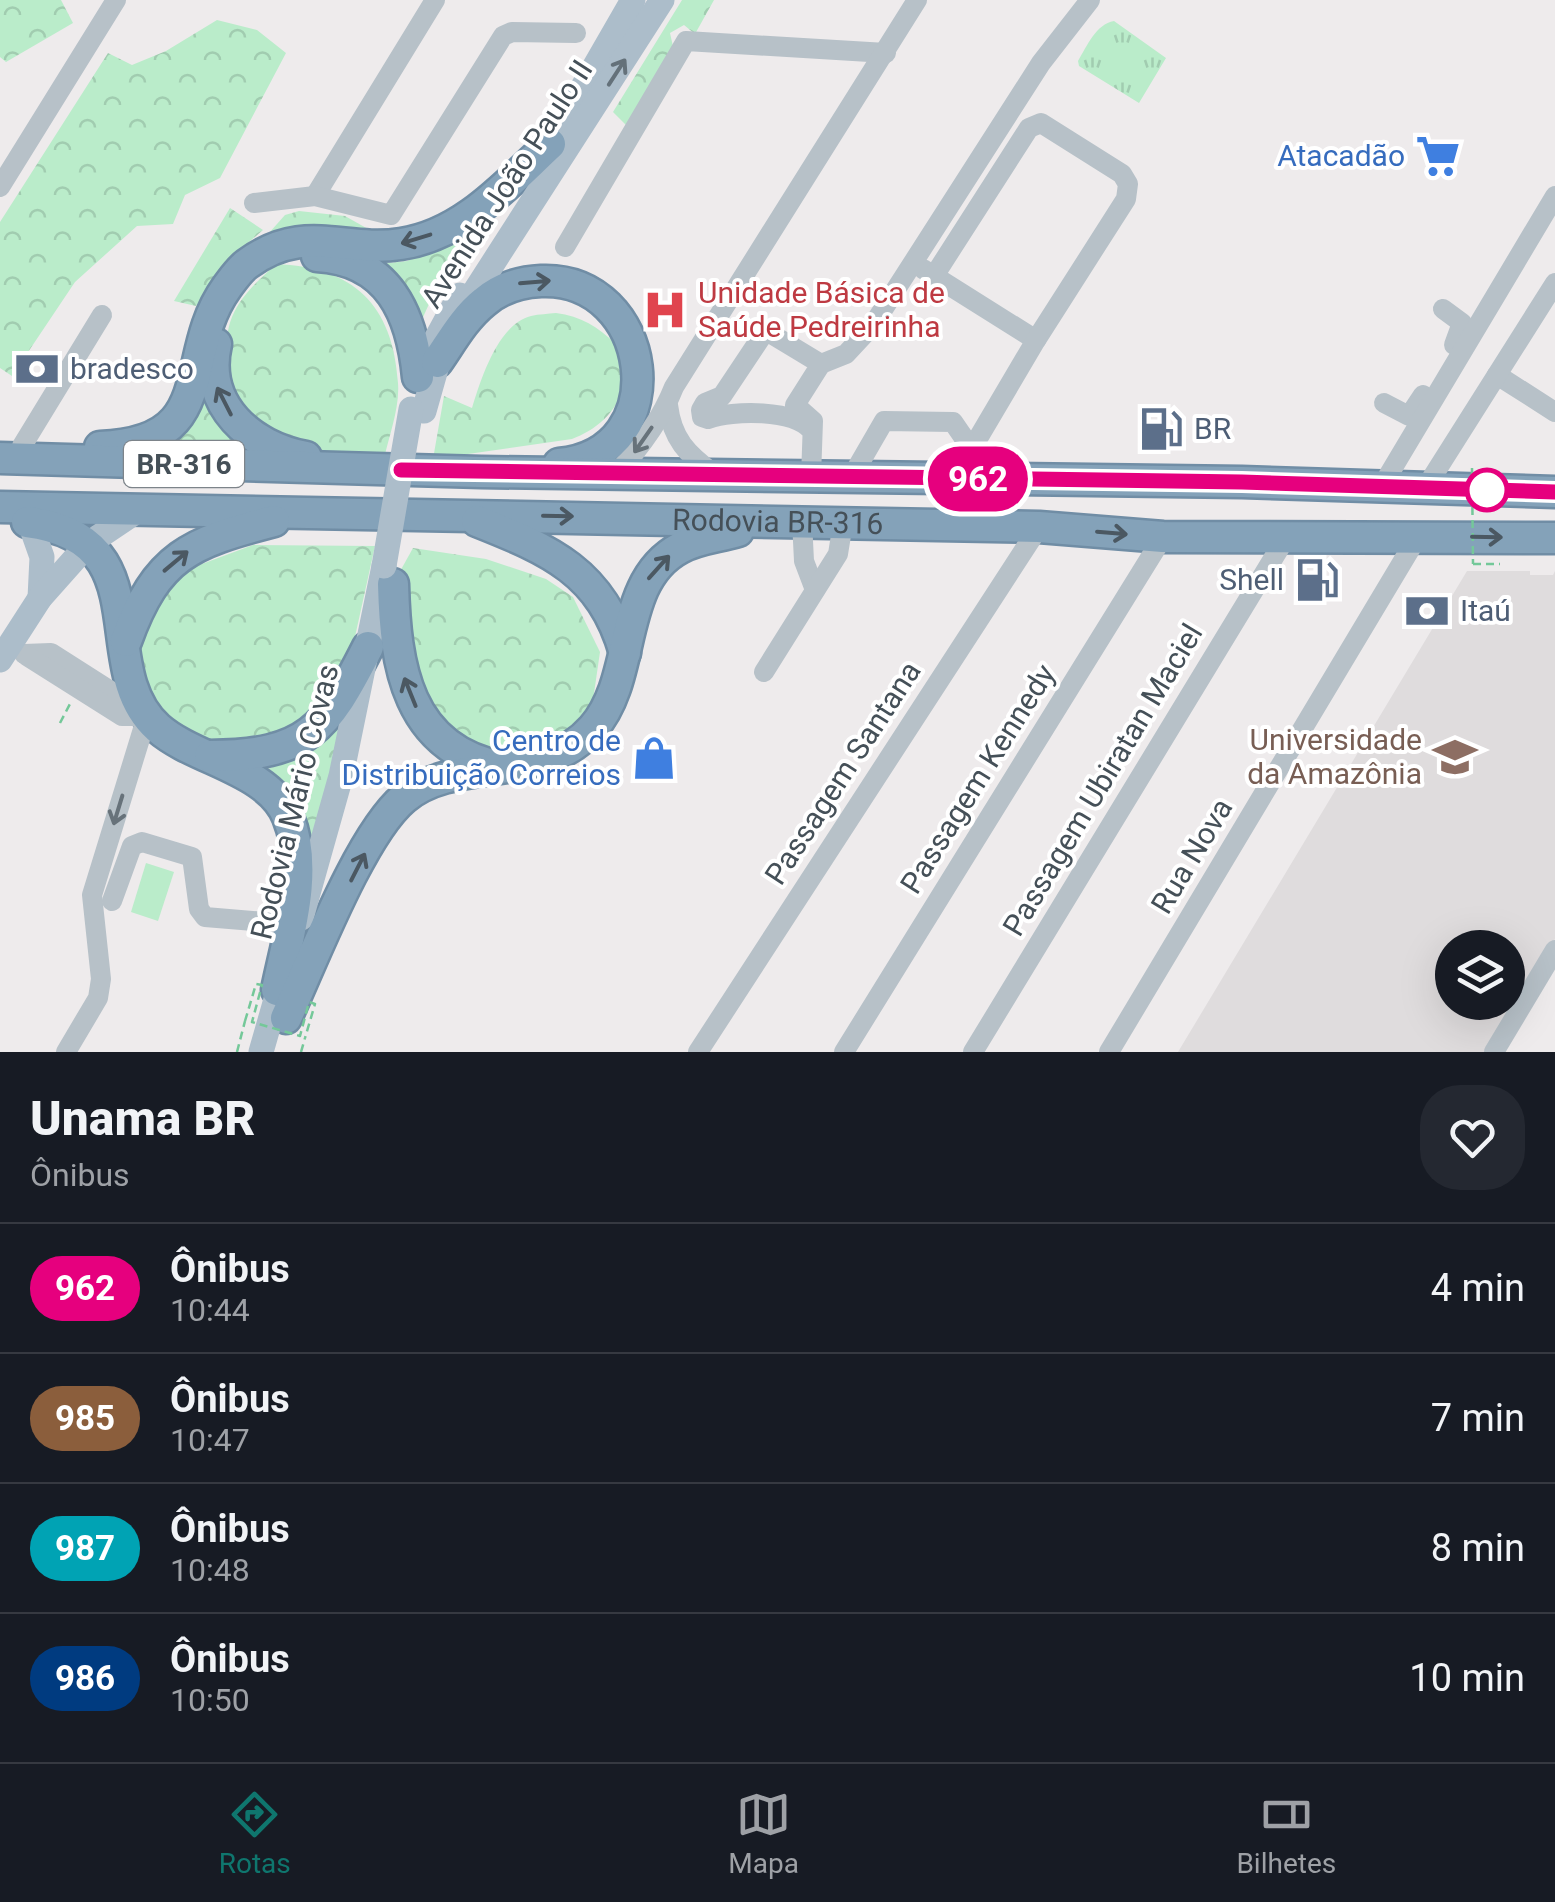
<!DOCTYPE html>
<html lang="pt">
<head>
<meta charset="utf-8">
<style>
  :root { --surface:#171b24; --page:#242831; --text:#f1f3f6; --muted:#9ea1a6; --line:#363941; --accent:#0f766e }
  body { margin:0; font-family:Roboto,sans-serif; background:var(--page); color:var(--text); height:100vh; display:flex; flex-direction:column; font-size:38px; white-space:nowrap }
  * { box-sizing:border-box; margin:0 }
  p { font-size:32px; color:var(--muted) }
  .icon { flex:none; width:55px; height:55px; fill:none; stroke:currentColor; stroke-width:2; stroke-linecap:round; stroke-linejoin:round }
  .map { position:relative; height:1052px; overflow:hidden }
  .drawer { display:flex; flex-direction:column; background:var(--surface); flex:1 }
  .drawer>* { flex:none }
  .badge { padding:0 20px; border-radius:32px; font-size:35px; line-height:65px }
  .fabs { position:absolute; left:1435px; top:930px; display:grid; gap:20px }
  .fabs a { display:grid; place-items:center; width:90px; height:90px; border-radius:50%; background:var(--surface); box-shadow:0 10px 40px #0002; font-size:50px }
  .map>.badge { position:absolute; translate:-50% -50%; box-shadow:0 0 0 5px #fff }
  .round { display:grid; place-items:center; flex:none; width:105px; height:105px; border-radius:40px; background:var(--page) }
  .summary { display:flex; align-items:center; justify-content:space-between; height:170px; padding:0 30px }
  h1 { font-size:48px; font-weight:800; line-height:75px }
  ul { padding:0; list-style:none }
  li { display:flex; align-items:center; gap:30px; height:130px; padding:0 30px; border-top:2px solid var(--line) }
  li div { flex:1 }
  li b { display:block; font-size:38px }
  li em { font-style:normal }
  li .badge { min-width:110px; font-weight:700; text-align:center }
  .menu { display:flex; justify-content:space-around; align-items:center; height:140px; border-top:2px solid var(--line); background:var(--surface); font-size:28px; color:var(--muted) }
  .menu a { display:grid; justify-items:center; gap:5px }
  .menu .selected { color:var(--accent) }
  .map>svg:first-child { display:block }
</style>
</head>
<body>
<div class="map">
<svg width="1555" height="1052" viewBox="0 0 1555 1052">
  <defs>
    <pattern id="grass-tufts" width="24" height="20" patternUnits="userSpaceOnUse" patternTransform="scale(2.5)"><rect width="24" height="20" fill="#baecca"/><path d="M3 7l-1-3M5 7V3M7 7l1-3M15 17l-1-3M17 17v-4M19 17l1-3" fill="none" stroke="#a1ccb0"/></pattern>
    <pattern id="forest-crowns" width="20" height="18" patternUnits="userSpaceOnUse" patternTransform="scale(2.5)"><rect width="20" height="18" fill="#baecca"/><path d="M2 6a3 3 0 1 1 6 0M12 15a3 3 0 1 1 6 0" fill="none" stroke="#a1ccb0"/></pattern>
  </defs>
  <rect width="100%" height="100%" fill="#eeebec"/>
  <!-- education -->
  <path fill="#dfdcdd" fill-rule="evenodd" d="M1467,571H1530V575H1553L1555,571V939L1484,1052H1178ZM1452,948H1508V1002H1452Z"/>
  <!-- grass -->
  <path fill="url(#grass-tufts)" d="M1114,21L1166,58L1139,103L1079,66L1078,61C1087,46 1096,24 1114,21Z"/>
  <!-- forest -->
  <g fill="url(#forest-crowns)">
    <path d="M0,0H61L73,23L6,62L0,57Z"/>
    <path d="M682,0H714L695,34L684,25L670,33L674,51L626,125L613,112Z"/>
    <path d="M217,20L257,30L286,53L220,178L185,195L173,224L137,226L75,282L12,376L0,368V222L108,53L132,65L166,51Z"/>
    <path d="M230,208L263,230L230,258L196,306L174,301Z"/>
    <path d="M299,211L345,216L384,238L279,237L269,233L285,215Z"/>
    <path d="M469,234L434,293L419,326L371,265L407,261Z"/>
    <path d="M276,264C353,267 393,304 398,383C400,407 389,436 384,459C353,462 314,459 285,446C264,436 241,413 229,393C220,378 225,334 232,317C241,295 259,280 276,264Z"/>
    <path d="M556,313C581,316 598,327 616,344C618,357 624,374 622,386C619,412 594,431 572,439L433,459L444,396L472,408C481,379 498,324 531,316C539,314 548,314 556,313Z"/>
    <path d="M208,370L264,456L172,453L191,417Z"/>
    <path d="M253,545L375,546L349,664L307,729L214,745L184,734L147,702L135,656L155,599L191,568Z"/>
    <path d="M413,548L486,559L546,579L573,597L600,652L592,707L570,734L528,764L481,755L430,716L393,584Z"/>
    <path d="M346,708L305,881L254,774C298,759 318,746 346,708Z"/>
  </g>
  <!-- pitch -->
  <path fill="#baecca" d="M146,863L174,872L158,921L131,912Z"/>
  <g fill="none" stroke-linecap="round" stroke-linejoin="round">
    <!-- highway casing -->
    <g stroke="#708da5" stroke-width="35">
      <g id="highway">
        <path d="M317,256C389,260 412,314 418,377"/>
        <path d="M216,344C202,405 251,447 306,457"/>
        <path d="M437,362C451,342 464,318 484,302C500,288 520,282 541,281C653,276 678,453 559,464"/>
        <path d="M100,447C222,442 176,358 227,287C233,279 239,270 247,264C304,222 343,253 401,244C463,235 507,184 550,144"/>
        <path d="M0,458L481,472L1242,482L1555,492"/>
        <path id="s1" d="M0,507L1039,527L1163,537L1555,538"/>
        <path d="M477,521C550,550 602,572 625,653"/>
        <path d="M27,522C164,539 90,667 158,728C194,760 269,769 288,817C310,870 288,936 277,990"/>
        <path d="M393,584C395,665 407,749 501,767"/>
        <path d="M126,641C157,555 190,543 274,521"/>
        <path d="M210,756C307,755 326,730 368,647"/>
        <path d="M286,1018C312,962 360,835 404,798C457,754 542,786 593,728C638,677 616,582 680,548C698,538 719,537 738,531"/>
      </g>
    </g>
    <!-- path -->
    <g stroke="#74c899" stroke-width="2.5" stroke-dasharray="8 5" stroke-linecap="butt">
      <path d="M1473,564H1500"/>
      <path d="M60,723L71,702"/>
      <path d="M237,1052L245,1021"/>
      <path d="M301,1052L305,1038"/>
    </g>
    <!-- minor -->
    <g stroke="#b7c1c8" stroke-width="20">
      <path d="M0,187L116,0"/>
      <path d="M315,196L435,0"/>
      <path d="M254,203L315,196L391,215L503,36L512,32L576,33"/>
      <path d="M565,247L686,41L886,53"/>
      <path d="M923,269L1036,340"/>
      <path d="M934,276L1029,128L1041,123L1122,174L1128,184L1126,199L1036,340L954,479"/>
      <path d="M1443,309L1462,323L1454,345"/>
      <path d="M821,364L846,354L873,325L1041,63L1090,0"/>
      <path d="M1497,375L1555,412"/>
      <path d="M1384,403L1409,416L1423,395"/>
      <path d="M668,405C672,439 687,454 714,474"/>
      <path d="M22,446L102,315"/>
      <path d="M616,474C640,448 661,420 674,387L917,0"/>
      <path d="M811,477L813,421L795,405L821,364L768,332L764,333L722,396L705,403L701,410L702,417L708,419C733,410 794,409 812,431"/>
      <path d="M851,478L884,421L953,422L964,438L966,458"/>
      <path d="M1382,486L1555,196"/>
      <path d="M1426,487L1555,283"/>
      <path d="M802,521L804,561L815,590"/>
      <path d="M24,654L51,653L109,690L120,712"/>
      <path d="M27,656L122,716H147L92,895L101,979L98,998L66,1052"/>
      <path d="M764,672L838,554L843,523"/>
      <path d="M112,901L132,846L142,842L192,857L199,909L205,917L290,924"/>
      <path d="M698,1052L1039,527"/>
      <path d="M844,1052L1163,537"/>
      <path d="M973,1052L1285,539"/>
      <path d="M1109,1052L1418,536"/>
      <path d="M1494,1052L1555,950"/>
    </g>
    <!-- major -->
    <g stroke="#acbdca" stroke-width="25">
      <path d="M542,158L633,0"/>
      <path d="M459,316L662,0"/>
      <path d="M422,365L460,295"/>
      <path d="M424,411L441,351"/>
      <path d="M30,523L42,557L40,598"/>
      <path d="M0,660L40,598L88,544L140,509"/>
      <path d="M301,918L341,776L384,566"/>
      <path d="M261,1052L283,975"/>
    </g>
    <!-- highway -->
    <use href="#highway" stroke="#84a2b9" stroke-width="30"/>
    <!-- path-bridge -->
    <g stroke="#74c899" stroke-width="2.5" stroke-dasharray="8 5" stroke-linecap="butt">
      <path d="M1472,468L1473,564"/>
      <path d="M245,1021L256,984L262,985L252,1022L300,1036L309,1002L315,1004L305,1038"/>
    </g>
    <!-- major-bridge -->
    <path stroke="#acbdca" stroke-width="25" d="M384,566L411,409"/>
  </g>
  <!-- one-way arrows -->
  <defs><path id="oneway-shaft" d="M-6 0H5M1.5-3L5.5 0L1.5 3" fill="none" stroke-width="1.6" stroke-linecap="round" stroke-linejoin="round" transform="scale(2.5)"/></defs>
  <use stroke="#64717a" href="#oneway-shaft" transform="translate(617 72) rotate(-57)"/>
  <g stroke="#4b5862">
    <use href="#oneway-shaft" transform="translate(416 239) rotate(163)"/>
    <use href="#oneway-shaft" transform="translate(535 282) rotate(-5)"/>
    <use href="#oneway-shaft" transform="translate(224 401) rotate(-117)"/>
    <use href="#oneway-shaft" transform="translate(558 516) rotate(1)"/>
    <use href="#oneway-shaft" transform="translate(1112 533) rotate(5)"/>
    <use href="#oneway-shaft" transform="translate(1487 537) rotate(1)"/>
    <use href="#oneway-shaft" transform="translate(176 561) rotate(-40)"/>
    <use href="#oneway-shaft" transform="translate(659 567) rotate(-48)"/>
    <use href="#oneway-shaft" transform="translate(410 692) rotate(-112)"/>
    <use href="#oneway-shaft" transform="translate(358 867) rotate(-63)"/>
  </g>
  <g stroke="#67727a">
    <use href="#oneway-shaft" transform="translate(643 440) rotate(125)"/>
    <use href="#oneway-shaft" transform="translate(118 810) rotate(107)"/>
  </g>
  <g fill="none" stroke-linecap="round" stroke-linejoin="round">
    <!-- line casing -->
    <g stroke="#fff" stroke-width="22">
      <path id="line" d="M401,470L1242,482L1555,492"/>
    </g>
    <!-- line -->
    <use href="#line" stroke="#e6007e" stroke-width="15"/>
  </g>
  <!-- icons -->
  <defs>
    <g id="supermarket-bare" transform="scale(3.45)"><path d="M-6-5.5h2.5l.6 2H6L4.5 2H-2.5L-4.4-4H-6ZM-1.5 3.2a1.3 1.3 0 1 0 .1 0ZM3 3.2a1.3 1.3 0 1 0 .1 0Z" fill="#3f7fe0" stroke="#fff" stroke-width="2.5" paint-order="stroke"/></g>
    <g id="hospital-bare" transform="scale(3.45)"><path d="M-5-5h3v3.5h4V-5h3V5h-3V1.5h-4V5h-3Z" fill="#e0444e" stroke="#fff" stroke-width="2.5" paint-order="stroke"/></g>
    <g id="bank-bare" transform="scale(3.45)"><path d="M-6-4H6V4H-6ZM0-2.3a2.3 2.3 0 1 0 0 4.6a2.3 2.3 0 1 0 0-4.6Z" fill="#5c6f8a" stroke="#fff" stroke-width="2.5" paint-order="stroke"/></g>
    <g id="fuel-bare" transform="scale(3.45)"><path d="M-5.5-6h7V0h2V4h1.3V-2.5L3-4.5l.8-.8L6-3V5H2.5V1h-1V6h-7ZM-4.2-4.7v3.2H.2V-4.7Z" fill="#5c6f8a" stroke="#fff" stroke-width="2.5" paint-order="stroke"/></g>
    <g id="university-bare" transform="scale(3.45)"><path d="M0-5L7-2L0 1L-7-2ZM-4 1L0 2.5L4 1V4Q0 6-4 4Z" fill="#8d6e63" stroke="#fff" stroke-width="2.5" paint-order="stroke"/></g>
    <g id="shop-bare" transform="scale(3.45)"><path d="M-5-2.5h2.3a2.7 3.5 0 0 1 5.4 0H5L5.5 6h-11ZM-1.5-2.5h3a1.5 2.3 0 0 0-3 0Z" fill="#3f7fe0" stroke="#fff" stroke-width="2.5" paint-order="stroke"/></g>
  </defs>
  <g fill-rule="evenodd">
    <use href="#supermarket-bare" x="1438" y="156"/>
    <use href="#hospital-bare" x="665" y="310"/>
    <use href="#bank-bare" x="37" y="369"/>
    <use href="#fuel-bare" x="1161" y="429"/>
    <use href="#fuel-bare" x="1317" y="580"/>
    <use href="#bank-bare" x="1427" y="611"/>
    <use href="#university-bare" x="1455" y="757"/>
    <use href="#shop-bare" x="654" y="758"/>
  </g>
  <!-- markers -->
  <circle fill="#fff" stroke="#e6007e" stroke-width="5" cx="1487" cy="490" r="20"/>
  <g text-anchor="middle" stroke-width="8" stroke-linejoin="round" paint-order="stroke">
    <!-- shield labels -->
    <rect fill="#fff" stroke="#7d848a" stroke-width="2.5" x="124" y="441" width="120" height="46" rx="8"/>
    <g font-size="28" font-weight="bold" fill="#455058">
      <text x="184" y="474">BR-316</text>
    </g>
    <!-- shop labels -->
    <g font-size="30" fill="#366cbe" stroke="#fff" text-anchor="end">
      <text x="1405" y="166">Atacadão</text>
      <text x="621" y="751">Centro de<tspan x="621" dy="34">Distribuição Correios</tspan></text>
    </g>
    <!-- street labels -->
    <g font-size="30" fill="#455058" stroke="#fff">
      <text transform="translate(507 184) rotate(-57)" y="10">Avenida João Paulo II</text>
      <text dy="10" stroke="none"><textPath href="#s1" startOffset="778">Rodovia BR-316</textPath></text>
      <text transform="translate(843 773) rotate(-57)" y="10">Passagem Santana</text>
      <text transform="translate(978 779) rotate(-58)" y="10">Passagem Kennedy</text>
      <text transform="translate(1103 780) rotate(-59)" y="10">Passagem Ubiratan Maciel</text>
      <text transform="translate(295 802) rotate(-76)" y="10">Rodovia Mário Covas</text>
      <text transform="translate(1192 856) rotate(-59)" y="10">Rua Nova</text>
    </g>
    <!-- health labels -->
    <g font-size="30" fill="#be3a42" stroke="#fff" text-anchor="start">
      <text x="698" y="303">Unidade Básica de<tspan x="698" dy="34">Saúde Pedreirinha</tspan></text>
    </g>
    <!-- service labels -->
    <g font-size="30" fill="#4e5e75" stroke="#fff" text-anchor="start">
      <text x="70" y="379">bradesco</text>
      <text x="1194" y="439">BR</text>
      <text x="1284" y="590" text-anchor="end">Shell</text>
      <text x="1460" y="621">Itaú</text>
    </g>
    <!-- education labels -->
    <g font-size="30" fill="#785e54" stroke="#fff" text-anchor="end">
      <text x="1422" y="750">Universidade<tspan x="1422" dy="34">da Amazônia</tspan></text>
    </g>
  </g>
</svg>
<div class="fabs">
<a><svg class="icon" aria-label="layers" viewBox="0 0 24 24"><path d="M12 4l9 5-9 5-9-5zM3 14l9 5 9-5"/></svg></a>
</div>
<b class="badge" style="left:978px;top:479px;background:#e6007e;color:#fff">962</b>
</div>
<section class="drawer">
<div class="summary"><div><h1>Unama BR</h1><p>Ônibus</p></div><a class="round"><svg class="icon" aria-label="heart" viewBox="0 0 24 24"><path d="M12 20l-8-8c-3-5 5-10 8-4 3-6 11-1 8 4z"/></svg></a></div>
<ul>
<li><span class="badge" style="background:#e6007e;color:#fff">962</span><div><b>Ônibus</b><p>10:44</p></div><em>4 min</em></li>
<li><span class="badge" style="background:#8b5e3c;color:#fff">985</span><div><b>Ônibus</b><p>10:47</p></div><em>7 min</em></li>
<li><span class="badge" style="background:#00a3b4;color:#fff">987</span><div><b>Ônibus</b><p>10:48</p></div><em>8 min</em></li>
<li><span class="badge" style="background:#003b80;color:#fff">986</span><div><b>Ônibus</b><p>10:50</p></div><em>10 min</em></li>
</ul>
</section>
<nav class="menu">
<a class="selected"><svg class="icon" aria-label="directions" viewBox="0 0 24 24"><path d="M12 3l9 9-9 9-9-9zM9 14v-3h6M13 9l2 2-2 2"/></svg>Rotas</a>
<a><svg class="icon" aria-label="map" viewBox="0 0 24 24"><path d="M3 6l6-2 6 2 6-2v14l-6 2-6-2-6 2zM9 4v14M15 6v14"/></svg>Mapa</a>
<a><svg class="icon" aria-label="tickets" viewBox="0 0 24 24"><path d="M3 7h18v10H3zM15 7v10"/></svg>Bilhetes</a>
</nav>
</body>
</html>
